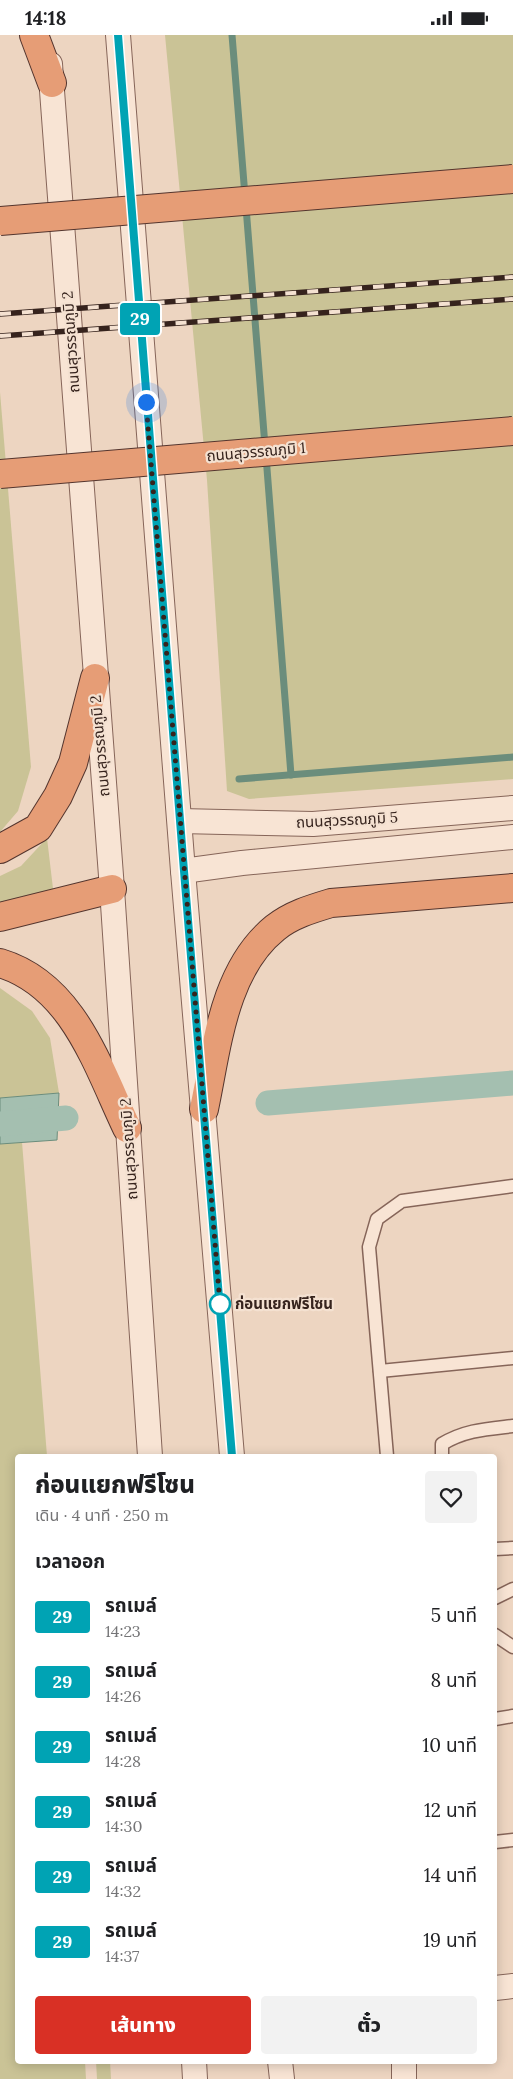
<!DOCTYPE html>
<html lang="th">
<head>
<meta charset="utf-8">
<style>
  :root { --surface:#fff; --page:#f2f2f2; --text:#202124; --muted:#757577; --accent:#d93025 }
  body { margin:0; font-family:Lora,"Noto Sans Thai",serif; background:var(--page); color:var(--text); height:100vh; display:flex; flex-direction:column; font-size:19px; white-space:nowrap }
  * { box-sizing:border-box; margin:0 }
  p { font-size:16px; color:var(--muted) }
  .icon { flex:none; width:28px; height:28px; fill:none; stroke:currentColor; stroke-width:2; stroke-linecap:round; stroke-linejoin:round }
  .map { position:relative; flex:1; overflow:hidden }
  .sheet { position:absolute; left:15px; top:1419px; width:482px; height:610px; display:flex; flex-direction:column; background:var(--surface); border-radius:5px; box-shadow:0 2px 12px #0003 }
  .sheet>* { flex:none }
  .badge { padding:0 10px; border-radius:4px; font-size:18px; line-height:32px }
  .you { position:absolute; width:25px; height:25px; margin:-12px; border:4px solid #fff; border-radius:50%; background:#1a73e8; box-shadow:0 0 0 8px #1a73e833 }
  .map>.badge { position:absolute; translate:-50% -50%; box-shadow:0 0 0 2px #fff }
  h2 { padding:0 20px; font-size:19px; line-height:45px }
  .round { display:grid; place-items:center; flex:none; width:52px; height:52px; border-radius:5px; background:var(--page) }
  .overview { display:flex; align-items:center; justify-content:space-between; height:85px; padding:0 20px }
  h1 { font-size:24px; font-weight:800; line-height:38px }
  .primary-button { display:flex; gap:10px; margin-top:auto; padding:10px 20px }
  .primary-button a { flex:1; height:58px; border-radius:5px; background:var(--accent); color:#fff; font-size:20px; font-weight:800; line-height:58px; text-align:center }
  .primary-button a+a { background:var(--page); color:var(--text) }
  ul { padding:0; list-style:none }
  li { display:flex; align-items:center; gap:15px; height:65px; padding:0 20px }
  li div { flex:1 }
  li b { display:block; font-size:19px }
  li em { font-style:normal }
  li .badge { min-width:55px; font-weight:700; text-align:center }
  .status { display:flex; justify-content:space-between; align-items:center; height:35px; padding:0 25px; background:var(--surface); direction:ltr }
  .status svg { height:14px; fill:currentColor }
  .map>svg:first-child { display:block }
</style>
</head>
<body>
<div class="status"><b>14:18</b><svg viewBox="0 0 49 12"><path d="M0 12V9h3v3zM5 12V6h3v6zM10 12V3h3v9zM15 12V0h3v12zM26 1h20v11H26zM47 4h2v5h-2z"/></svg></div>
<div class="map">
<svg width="513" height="2044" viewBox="0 0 513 2044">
  <rect width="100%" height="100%" fill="#edd5c1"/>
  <!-- green -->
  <g fill="#cac396">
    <path d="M165,0H513V744L249,764L227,756L207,445Z"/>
    <path d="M0,357L31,732L18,776L0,797Z"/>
    <path d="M47,803L54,862L0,873V841L21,831Z"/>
    <path d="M0,953L32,976L50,1003L59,1058L0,1063Z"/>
    <path d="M22,1107L47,1421H18V2026H85L86,2044H0V1109Z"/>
    <path d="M96,2026H110L111,2044H97Z"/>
  </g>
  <!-- water -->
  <path fill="#a4bfb0" stroke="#6b8d7c" d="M59,1058L57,1105L0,1109V1063Z"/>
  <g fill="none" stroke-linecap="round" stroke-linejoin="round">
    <!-- stream -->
    <g stroke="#6b8d7c" stroke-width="7">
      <path d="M232,0L245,161"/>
      <path d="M246,172L265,411"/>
      <path d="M266,421L291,740"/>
      <path d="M239,744L513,722"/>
    </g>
    <!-- canal -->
    <g stroke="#a4bfb0" stroke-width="25">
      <path d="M268,1068L513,1048"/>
      <path d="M0,1089L66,1083"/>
    </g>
    <!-- service casing -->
    <g stroke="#866559" stroke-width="15">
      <g id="service">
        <path d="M380,1336L513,1323"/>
        <path d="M387,1421L369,1212L377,1184L402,1166L513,1151"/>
        <path d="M442,1421V1409C465,1395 487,1394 513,1391"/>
        <path d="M495,1514L513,1513"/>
        <path d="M495,1563L513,1554"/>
        <path d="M495,1600L513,1612"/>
        <path d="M495,1684L513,1681"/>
        <path d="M495,1807L513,1805"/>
      </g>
    </g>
    <!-- minor casing -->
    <g stroke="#866559" stroke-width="26">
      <g id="minor">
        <path d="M118,0L183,836L232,1421"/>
        <path d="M50,29L112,854L150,1421"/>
        <path d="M180,786L313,789L513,773"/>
        <path d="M183,836L242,828L513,802"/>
        <path d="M495,1953L513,1951"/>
        <path d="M194,2026L195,2044"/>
        <path d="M280,2026L282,2044"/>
        <path d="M404,2026V2044"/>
      </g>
    </g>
    <!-- trunk casing -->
    <g stroke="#54352e" stroke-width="30">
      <g id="trunk">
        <path d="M34,0L52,48"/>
        <path d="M0,814L38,793L58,761L73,728L95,643"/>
        <path d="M0,882L112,854"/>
        <path d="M0,928C73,950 97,1030 127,1093"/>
        <path d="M204,1074C217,1013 223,935 275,893C291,880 311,874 331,868L513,853"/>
      </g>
    </g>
    <!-- service -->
    <use href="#service" stroke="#f8e4d4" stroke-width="12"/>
    <!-- minor -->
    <use href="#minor" stroke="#f8e4d4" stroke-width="24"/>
    <!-- trunk -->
    <use href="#trunk" stroke="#e69d76" stroke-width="28"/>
    <!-- rail casing -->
    <g stroke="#36231d" stroke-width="5.5">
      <g id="rail">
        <path d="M0,279L513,242"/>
        <path d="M0,301L513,264"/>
      </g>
    </g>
    <!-- rail -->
    <use href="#rail" stroke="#f4e1d1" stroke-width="4" stroke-dasharray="11" stroke-linecap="butt"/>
    <!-- trunk-bridge casing -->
    <g stroke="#54352e" stroke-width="30" stroke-linecap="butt">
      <g id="trunk-bridge">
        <path d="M0,186L513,144"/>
        <path d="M0,439L513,396"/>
      </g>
    </g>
    <!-- trunk-bridge -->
    <use href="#trunk-bridge" stroke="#e69d76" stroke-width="28"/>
  </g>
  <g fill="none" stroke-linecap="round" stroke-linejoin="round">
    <!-- line casing -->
    <g stroke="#fff" stroke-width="11">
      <path id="line" d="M118,0L184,836L232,1421"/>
    </g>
    <!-- line -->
    <use href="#line" stroke="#00a3b4" stroke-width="8"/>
    <!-- walk -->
    <path stroke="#36231d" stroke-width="5" stroke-dasharray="0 9" d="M146,367L220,1269"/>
  </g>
  <!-- markers -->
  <circle fill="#fff" stroke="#00a3b4" stroke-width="2.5" cx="220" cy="1269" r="10"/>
  <g text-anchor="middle" stroke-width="4.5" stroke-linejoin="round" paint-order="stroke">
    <!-- street labels -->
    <g font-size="15" fill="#36231d" stroke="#f4e1d1">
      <text transform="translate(71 307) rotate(-94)" y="5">ถนนสุวรรณภูมิ 2</text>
      <text transform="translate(256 417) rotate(-5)" y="5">ถนนสุวรรณภูมิ 1</text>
      <text transform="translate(100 711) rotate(-95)" y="5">ถนนสุวรรณภูมิ 2</text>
      <text transform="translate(347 785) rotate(-3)" y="5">ถนนสุวรรณภูมิ 5</text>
      <text transform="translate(129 1114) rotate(-94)" y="5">ถนนสุวรรณภูมิ 2</text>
    </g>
    <!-- stop labels -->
    <g font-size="15" font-weight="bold" fill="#36231d" stroke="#f4e1d1" text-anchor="start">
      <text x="235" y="1274">ก่อนแยกฟรีโซน</text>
    </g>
  </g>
</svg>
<div class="you" style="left:146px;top:367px"></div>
<b class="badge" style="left:140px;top:284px;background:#00a3b4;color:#fff">29</b>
<section class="sheet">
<div class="overview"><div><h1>ก่อนแยกฟรีโซน</h1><p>เดิน · 4 นาที · 250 m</p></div><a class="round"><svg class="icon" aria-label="heart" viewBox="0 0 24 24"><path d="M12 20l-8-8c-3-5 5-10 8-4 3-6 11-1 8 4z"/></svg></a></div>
<h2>เวลาออก</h2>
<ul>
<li><span class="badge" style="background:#00a3b4;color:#fff">29</span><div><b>รถเมล์</b><p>14:23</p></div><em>5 นาที</em></li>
<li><span class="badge" style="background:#00a3b4;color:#fff">29</span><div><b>รถเมล์</b><p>14:26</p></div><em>8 นาที</em></li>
<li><span class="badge" style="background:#00a3b4;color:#fff">29</span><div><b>รถเมล์</b><p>14:28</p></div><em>10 นาที</em></li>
<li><span class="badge" style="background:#00a3b4;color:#fff">29</span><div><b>รถเมล์</b><p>14:30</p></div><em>12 นาที</em></li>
<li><span class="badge" style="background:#00a3b4;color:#fff">29</span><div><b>รถเมล์</b><p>14:32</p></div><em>14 นาที</em></li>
<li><span class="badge" style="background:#00a3b4;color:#fff">29</span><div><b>รถเมล์</b><p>14:37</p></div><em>19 นาที</em></li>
</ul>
<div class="primary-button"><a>เส้นทาง</a><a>ตั๋ว</a></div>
</section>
</div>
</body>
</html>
